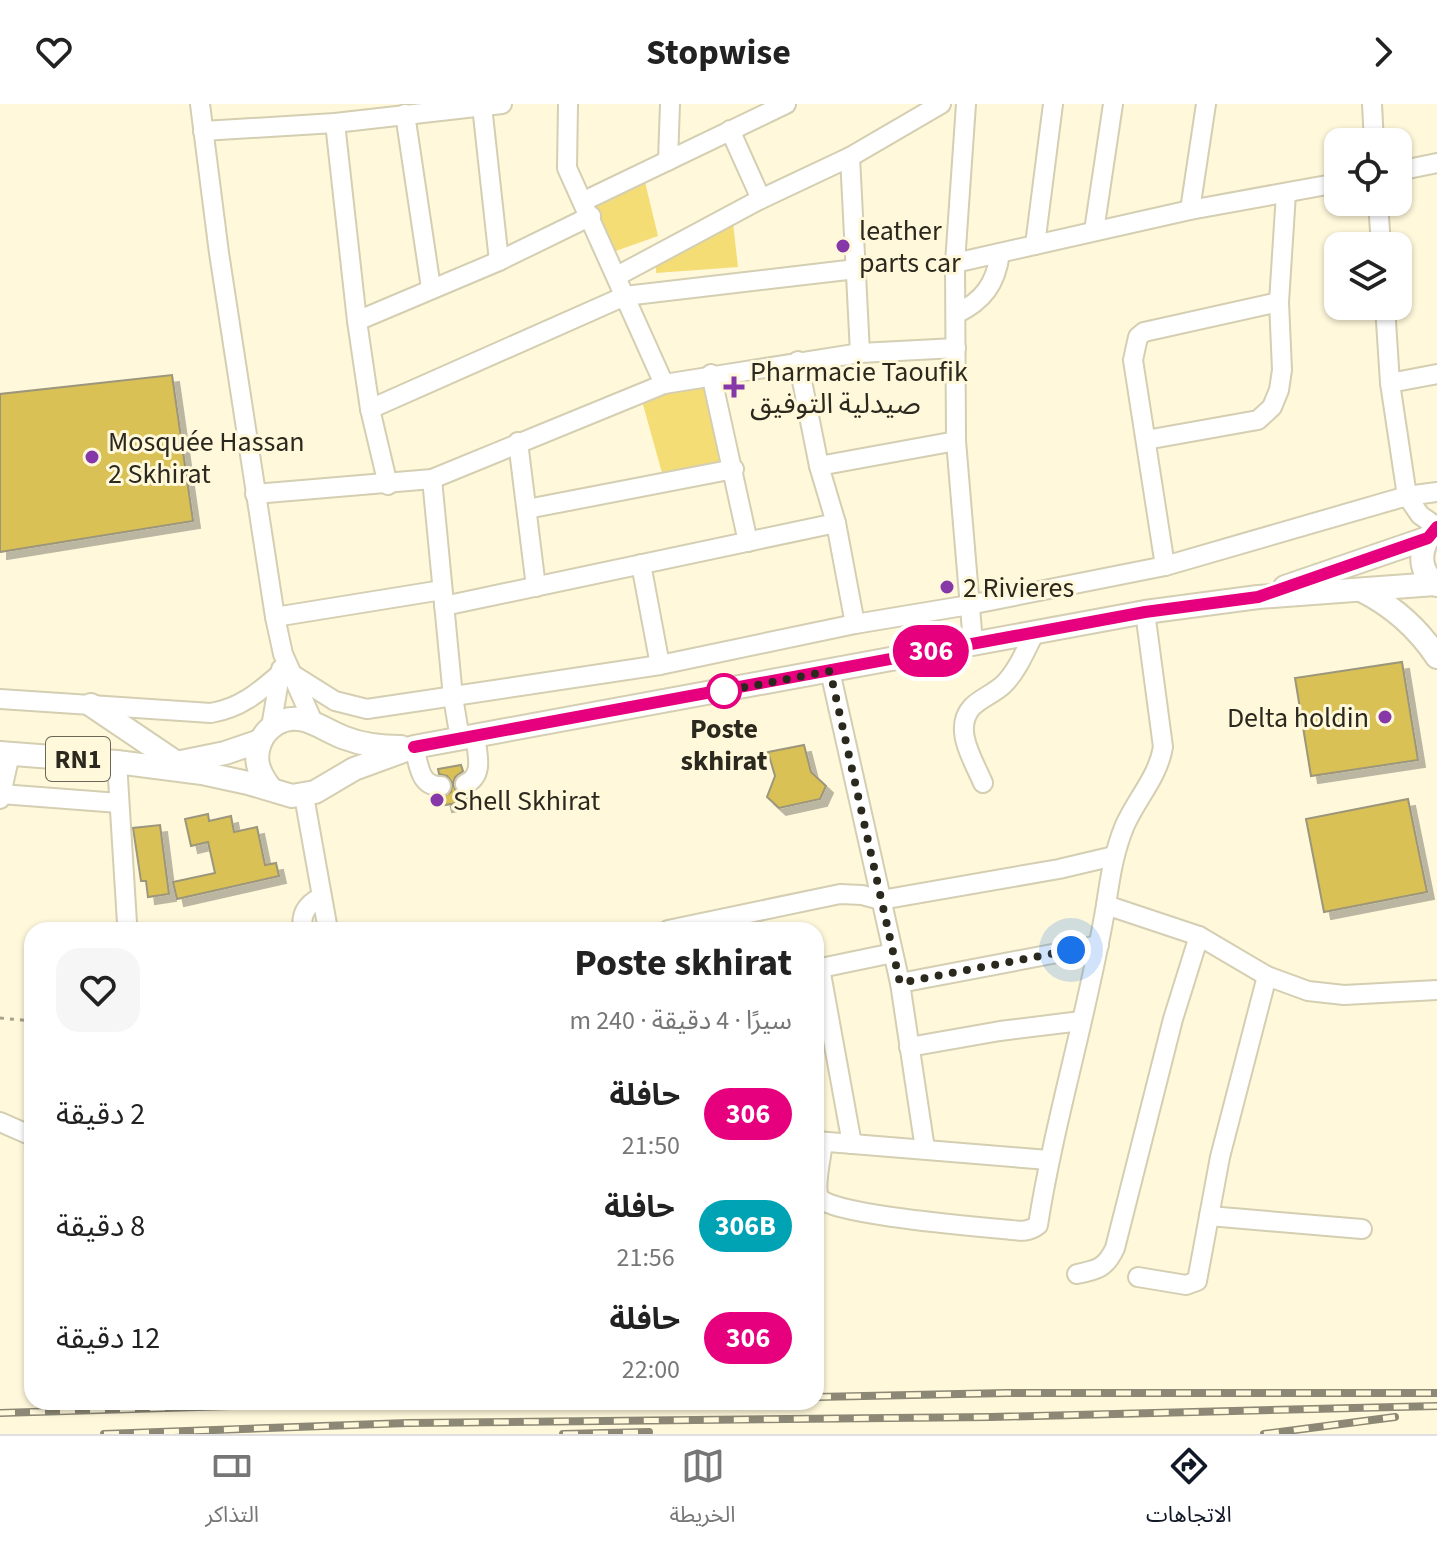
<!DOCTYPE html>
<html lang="ar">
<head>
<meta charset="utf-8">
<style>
  :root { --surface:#fff; --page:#f6f6f6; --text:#222; --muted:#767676; --line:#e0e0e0; --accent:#111827 }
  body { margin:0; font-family:"Source Sans 3","Noto Sans Arabic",sans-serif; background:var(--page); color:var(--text); direction:rtl; height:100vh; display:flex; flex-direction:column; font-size:30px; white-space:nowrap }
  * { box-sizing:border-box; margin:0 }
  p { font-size:26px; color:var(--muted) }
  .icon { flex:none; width:44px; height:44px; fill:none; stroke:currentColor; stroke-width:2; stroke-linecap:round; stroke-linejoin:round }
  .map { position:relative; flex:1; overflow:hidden; direction:ltr }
  .drawer { position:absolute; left:24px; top:818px; width:800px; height:488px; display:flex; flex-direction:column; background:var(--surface); border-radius:24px; box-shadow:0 2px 6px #0004; direction:rtl }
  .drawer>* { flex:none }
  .badge { padding:0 16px; border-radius:26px; font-size:28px; line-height:52px }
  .tools { position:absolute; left:1324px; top:24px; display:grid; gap:16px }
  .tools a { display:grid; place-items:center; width:88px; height:88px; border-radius:16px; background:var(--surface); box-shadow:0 2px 6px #0004; font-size:40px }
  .you { position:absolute; width:40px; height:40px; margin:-20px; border:6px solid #fff; border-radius:50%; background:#1a73e8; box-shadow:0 0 0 12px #1a73e833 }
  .map>.badge { position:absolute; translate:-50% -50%; box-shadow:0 0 0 4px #fff }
  .round { display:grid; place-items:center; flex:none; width:84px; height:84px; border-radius:24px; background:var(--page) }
  .overview { display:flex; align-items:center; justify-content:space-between; height:136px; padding:0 32px }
  h1 { font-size:38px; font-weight:700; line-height:60px }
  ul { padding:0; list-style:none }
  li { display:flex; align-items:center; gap:24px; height:112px; padding:0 32px }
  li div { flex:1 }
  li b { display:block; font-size:30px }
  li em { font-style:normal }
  li .badge { min-width:88px; font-weight:700; text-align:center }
  header { display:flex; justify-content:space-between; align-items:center; height:104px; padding:0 32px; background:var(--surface); font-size:36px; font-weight:700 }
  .menu { display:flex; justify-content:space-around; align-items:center; height:112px; border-top:2px solid var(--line); background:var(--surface); font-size:22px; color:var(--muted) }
  .menu a { display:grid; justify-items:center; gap:4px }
  .menu .current { color:var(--accent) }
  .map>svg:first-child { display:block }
</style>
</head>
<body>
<header><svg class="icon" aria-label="forward" viewBox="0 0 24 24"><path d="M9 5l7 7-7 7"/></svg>Stopwise<svg class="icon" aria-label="heart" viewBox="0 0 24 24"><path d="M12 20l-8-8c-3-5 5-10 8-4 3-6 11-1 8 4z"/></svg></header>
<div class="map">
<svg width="1437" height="1330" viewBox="0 0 1437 1330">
  <defs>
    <filter id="shadow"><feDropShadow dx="7" dy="7" stdDeviation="0" flood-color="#0004"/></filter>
  </defs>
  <rect width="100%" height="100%" fill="#fff8db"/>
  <!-- green -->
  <g fill="#f5dd76">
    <path d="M645,78L658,132L613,148L595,103Z"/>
    <path d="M732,110L738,163L656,169V158Z"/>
    <path d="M705,279L723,357L662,369L642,297Z"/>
  </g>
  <!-- building -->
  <g fill="#d9c156" stroke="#9c967b" stroke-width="2" filter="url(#shadow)">
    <path d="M172,271L193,417L0,448V290Z"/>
    <path d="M1402,558L1418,656L1311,672L1295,574Z"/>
    <path d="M804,641L811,668L826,682L820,695L779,704L767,693L775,672L768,648Z"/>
    <path d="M461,661L463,667L455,673L453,681L458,690L467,692L468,697L445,701L443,693L451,688L452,678L447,672L439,670L438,665Z"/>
    <path d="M1408,695L1427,788L1324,808L1306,715Z"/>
    <path d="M208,710L209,717L231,712L234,728L257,723L265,761L276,759L279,772L177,795L173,778L215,769L208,738L191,742L185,715Z"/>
    <path d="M160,721L169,790L148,793L146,777H141L133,724Z"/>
  </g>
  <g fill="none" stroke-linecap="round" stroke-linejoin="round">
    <!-- minor casing -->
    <g stroke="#d4ceb2" stroke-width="22">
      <g id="minor">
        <path d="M200,0L219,149L275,513L283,550L313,618"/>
        <path d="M568,0L567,64L664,280"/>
        <path d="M966,0L955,159L956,337L973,539"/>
        <path d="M1372,0L1374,38"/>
        <path d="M482,2L499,157"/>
        <path d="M405,10L431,184"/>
        <path d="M335,19L357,217L370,305L388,381"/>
        <path d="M730,26L761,95"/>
        <path d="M203,27L335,19L502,0"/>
        <path d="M850,53L860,249"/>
        <path d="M668,57L670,0"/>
        <path d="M1398,67L1437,59"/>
        <path d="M584,97L786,0"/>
        <path d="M1378,98L1381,142"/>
        <path d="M1190,106L1206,0"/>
        <path d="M1094,127L1113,0"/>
        <path d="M1035,141L1053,0"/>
        <path d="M955,159L1190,106L1338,79"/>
        <path d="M617,172L761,95L850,53L941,0"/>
        <path d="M1385,202L1390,279L1407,392L1420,411L1437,423"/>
        <path d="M956,210C983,197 996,180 1000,149"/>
        <path d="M357,217L499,157L591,112"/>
        <path d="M798,257L819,362L836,419L855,520"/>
        <path d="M711,270L748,438"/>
        <path d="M1390,279L1437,270"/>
        <path d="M370,305L625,192L856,165"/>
        <path d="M1146,336L1258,316L1272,303L1279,286L1282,266L1279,198L1286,89"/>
        <path d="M518,338L536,483"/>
        <path d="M819,362L956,337"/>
        <path d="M432,375L453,593L460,635"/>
        <path d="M255,390L432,375L664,280L860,249L956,244"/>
        <path d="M527,405L734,365"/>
        <path d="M641,460L660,561"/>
        <path d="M1165,462L1133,256L1138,233L1144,228L1279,198"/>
        <path d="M444,502L836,419"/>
        <path d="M1145,508L1163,643C1158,673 1137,694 1125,721C1114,747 1110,774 1106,801L1199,832L1267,872L1308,887L1344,891L1437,886"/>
        <path d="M275,513L442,486"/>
        <path d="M830,567L900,879L925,1045"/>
        <path d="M292,570L335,597L367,605L660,561L855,520L969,501L1165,462L1407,392L1437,388"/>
        <path d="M0,595L211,609C241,604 259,588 281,569"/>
        <path d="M271,623L281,565"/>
        <path d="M414,643C419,660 419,683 441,682"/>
        <path d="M117,658L127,819"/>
        <path d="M983,679C974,657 952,625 972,603C981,594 993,590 1003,581C1017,568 1026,545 1035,528"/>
        <path d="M465,680C485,672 477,649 475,632"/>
        <path d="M1,690L119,699"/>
        <path d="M304,692L328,826"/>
        <path d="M0,695L10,650"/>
        <path d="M303,826C300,810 307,800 321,793"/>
        <path d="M668,826L840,790L862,791L881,796L1059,765L1114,752"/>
        <path d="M820,864L852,1040"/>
        <path d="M816,865L893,849"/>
        <path d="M900,879L1099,841"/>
        <path d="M909,943L1000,927L1081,917"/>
        <path d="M0,1018L32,1032"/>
        <path d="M816,1037L1048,1056"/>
        <path d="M823,1038C822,1050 814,1082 819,1093C828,1111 983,1123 1011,1126C1021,1127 1029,1128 1038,1121C1055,1013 1088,909 1106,801"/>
        <path d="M1209,1112L1362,1125"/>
        <path d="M1077,1170C1097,1166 1106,1164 1115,1144L1173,915L1199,832"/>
        <path d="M1138,1173L1186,1181L1197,1177L1220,1053L1267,872"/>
      </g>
    </g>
    <!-- major casing -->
    <g stroke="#d4ceb2" stroke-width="26">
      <g id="major">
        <path d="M1433,427C1419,445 1417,466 1437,481"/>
        <path d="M1285,483L1428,434"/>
        <path d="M1361,486C1393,502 1417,523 1437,553"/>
        <path d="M91,601L177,659"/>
        <path d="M0,649L117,658L202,669L248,679L292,692L315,688L354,665L414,643L1145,508L1258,493L1435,480"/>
        <path d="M176,659L225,649L260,637"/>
        <path d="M271,685C260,671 253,657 260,639C263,631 268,625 276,620C301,605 322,626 345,634C363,641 382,643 401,643"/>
      </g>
    </g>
    <!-- path -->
    <path stroke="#a6a18b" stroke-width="3" stroke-dasharray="4 6" stroke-linecap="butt" d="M0,914L32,917"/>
    <!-- minor -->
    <use href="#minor" stroke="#fff" stroke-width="18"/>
    <!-- major -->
    <use href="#major" stroke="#fff" stroke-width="22"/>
    <!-- rail casing -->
    <g stroke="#8c8875" stroke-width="8">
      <g id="rail">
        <path d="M816,1293L1006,1289H1437"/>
        <path d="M0,1309L365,1298"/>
        <path d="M104,1330L407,1319L991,1313L1437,1302"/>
        <path d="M563,1330L649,1328"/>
        <path d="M1264,1330L1395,1313"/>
      </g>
    </g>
    <!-- rail -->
    <use href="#rail" stroke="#fff8db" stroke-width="5" stroke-dasharray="15" stroke-linecap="butt"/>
  </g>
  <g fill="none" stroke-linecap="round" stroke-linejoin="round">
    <!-- line casing -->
    <g stroke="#fff" stroke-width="18">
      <path id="line" d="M414,643L1145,508L1258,493L1428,434L1437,423"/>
    </g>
    <!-- line -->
    <use href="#line" stroke="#e6007e" stroke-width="12"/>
    <!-- walk -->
    <path stroke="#2b291e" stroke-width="8" stroke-dasharray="0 14.4" d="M724,587L720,588L830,567L900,879L1071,846"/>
  </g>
  <!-- markers -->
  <g fill="#8637a8" stroke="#fff8db" stroke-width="3">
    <circle cx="843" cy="142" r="8"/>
    <path d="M730 271h8v8h8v8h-8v8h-8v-8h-8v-8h8z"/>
    <circle cx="92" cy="353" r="8"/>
    <circle cx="947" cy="483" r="8"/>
    <circle cx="1385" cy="613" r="8"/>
    <circle cx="437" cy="696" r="8"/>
  </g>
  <circle fill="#fff" stroke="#e6007e" stroke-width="4" cx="724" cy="587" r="16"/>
  <g text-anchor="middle" stroke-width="6" stroke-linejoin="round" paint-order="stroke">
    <!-- shield labels -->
    <rect fill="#fff8db" stroke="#6b6757" stroke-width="2" x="46" y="633" width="64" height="44" rx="6"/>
    <g font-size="26" font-weight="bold" fill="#2b291e">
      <text x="78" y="664">RN1</text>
    </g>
    <!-- poi labels -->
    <g font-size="28" fill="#2b291e" stroke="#fff8db" text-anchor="start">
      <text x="859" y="136">leather<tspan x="859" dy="32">parts car</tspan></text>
      <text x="750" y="277">Pharmacie Taoufik<tspan x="750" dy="32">صيدلية التوفيق</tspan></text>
      <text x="108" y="347">Mosquée Hassan<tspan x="108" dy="32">2 Skhirat</tspan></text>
      <text x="963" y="493">2 Rivieres</text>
      <text x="1369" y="623" text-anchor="end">Delta holdin</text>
      <text x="453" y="706">Shell Skhirat</text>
    </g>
    <!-- stop labels -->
    <g font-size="28" font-weight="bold" fill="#2b291e" stroke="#fff8db">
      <text x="724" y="634">Poste<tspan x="724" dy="32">skhirat</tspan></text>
    </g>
  </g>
</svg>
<div class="tools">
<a><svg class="icon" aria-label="locate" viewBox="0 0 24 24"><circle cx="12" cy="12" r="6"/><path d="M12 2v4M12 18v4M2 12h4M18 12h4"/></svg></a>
<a><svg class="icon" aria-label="layers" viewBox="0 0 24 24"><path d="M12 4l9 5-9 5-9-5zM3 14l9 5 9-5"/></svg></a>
</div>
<div class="you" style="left:1071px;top:846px"></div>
<b class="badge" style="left:931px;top:547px;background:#e6007e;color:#fff">306</b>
<section class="drawer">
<div class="overview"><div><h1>Poste skhirat</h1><p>سيرًا · 4 دقيقة · 240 m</p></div><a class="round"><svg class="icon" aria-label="heart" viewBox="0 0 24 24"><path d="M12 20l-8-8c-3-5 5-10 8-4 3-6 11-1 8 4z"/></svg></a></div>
<ul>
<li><span class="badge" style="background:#e6007e;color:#fff">306</span><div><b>حافلة</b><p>21:50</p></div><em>2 دقيقة</em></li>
<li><span class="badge" style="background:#00a3b4;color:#fff">306B</span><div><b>حافلة</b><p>21:56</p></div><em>8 دقيقة</em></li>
<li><span class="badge" style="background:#e6007e;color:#fff">306</span><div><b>حافلة</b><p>22:00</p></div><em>12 دقيقة</em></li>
</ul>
</section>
</div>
<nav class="menu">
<a class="current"><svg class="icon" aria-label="directions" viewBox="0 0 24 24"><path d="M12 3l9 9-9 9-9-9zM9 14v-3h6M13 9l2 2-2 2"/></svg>الاتجاهات</a>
<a><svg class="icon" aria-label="map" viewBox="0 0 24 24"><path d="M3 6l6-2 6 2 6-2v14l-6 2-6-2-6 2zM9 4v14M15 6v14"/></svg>الخريطة</a>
<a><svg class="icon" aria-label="tickets" viewBox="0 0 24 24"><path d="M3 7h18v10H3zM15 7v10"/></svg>التذاكر</a>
</nav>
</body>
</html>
